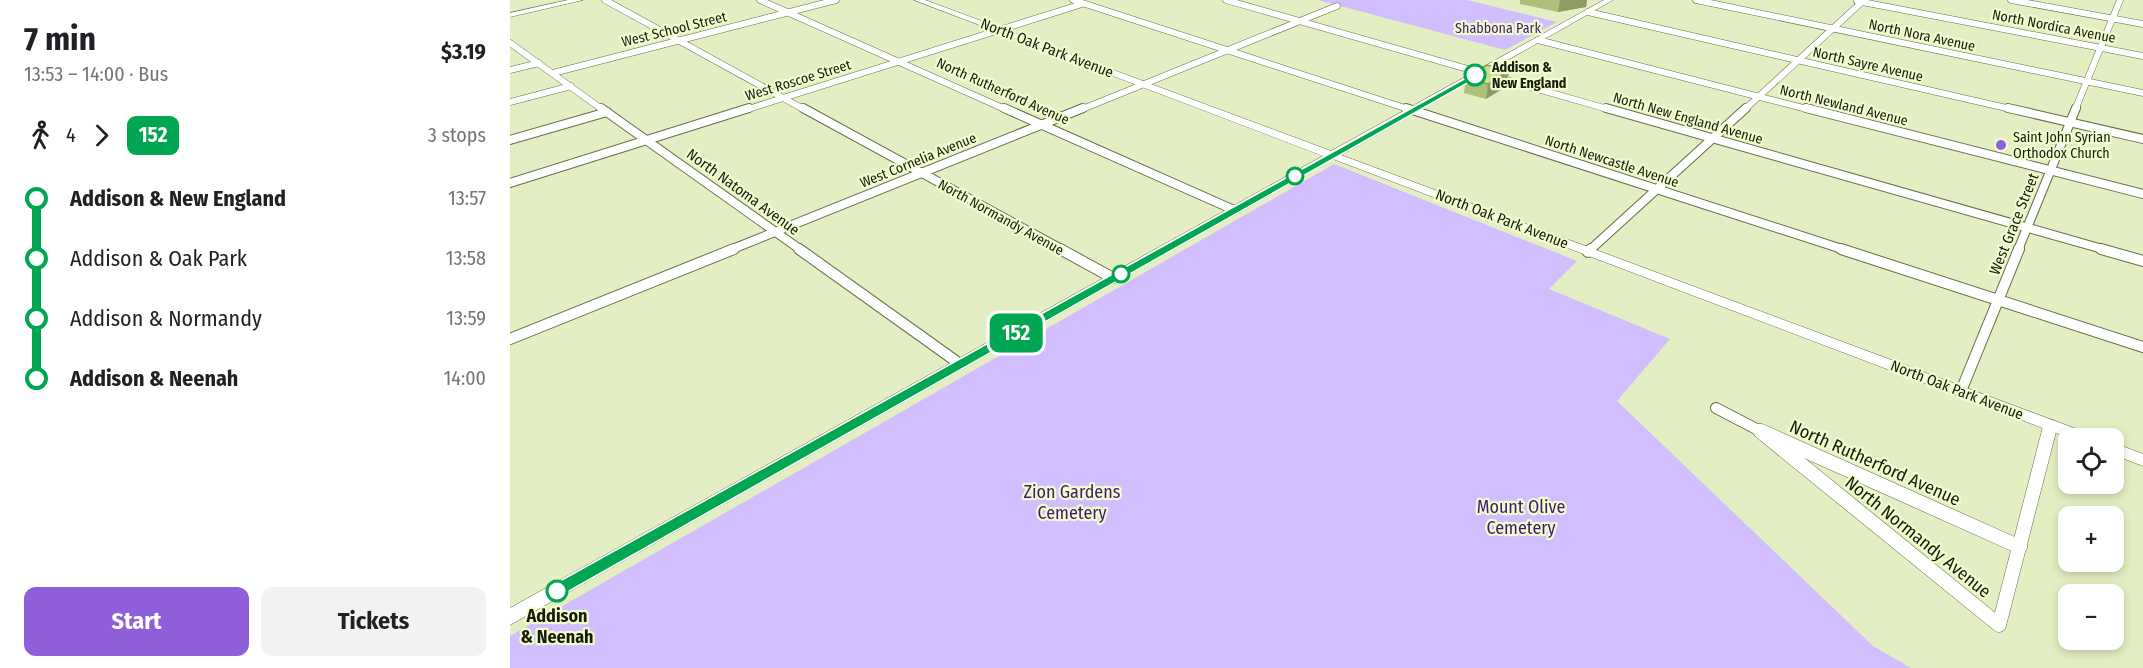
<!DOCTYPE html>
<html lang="en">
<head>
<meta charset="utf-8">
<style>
  :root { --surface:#fff; --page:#f2f2f2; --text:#202124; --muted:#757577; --accent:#8e5fd8 }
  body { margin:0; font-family:"Fira Sans Condensed",sans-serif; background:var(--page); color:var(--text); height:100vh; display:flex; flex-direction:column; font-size:22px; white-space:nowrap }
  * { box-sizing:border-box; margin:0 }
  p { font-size:20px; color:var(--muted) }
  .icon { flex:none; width:33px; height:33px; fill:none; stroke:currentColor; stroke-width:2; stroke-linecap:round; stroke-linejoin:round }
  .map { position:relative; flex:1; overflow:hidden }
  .drawer { display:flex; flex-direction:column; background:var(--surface); width:510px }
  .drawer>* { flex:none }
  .badge { padding:0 12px; border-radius:9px; font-size:21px; line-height:39px }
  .tools { position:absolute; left:1548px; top:428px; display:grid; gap:12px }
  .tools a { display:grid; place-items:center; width:66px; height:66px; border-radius:12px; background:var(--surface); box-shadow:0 3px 9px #0003; font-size:30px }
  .map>.badge { position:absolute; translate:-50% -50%; box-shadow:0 0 0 3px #fff }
  .legs { display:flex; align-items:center; gap:9px; height:66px; padding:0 24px; font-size:20px }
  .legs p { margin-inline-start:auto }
  .overview { display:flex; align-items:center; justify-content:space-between; height:102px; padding:0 24px }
  h1 { font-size:33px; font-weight:700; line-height:45px }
  .primary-button { display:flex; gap:12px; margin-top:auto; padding:12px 24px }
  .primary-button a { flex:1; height:69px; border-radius:12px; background:var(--accent); color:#fff; font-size:24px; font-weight:700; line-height:69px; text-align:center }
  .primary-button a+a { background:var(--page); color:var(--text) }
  ul { padding:0 24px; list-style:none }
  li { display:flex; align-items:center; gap:21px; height:60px; font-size:22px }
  li i { display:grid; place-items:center; width:9px; height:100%; margin:0 8px; background:currentColor }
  li i::after { content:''; width:15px; height:15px; margin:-8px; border:4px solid; border-radius:50%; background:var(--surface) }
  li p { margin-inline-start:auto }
  li:first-child i { background:linear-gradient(#0000 50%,currentColor 0) }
  li:last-child i { background:linear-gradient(currentColor 50%,#0000 0) }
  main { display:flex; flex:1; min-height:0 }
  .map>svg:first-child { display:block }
</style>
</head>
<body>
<main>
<section class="drawer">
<div class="overview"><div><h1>7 min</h1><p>13:53 – 14:00 · Bus</p></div><b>$3.19</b></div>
<div class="legs"><svg class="icon" aria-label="walk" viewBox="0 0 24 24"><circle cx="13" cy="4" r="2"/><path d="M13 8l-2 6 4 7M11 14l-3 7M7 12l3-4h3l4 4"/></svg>4<svg class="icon" aria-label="forward" viewBox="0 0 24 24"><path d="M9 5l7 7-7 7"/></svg><b class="badge" style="background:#00a651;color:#fff">152</b><p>3 stops</p></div>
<ul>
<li><i style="color:#00a651"></i><b>Addison &amp; New England</b><p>13:57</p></li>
<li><i style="color:#00a651"></i><span>Addison &amp; Oak Park</span><p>13:58</p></li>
<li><i style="color:#00a651"></i><span>Addison &amp; Normandy</span><p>13:59</p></li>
<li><i style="color:#00a651"></i><b>Addison &amp; Neenah</b><p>14:00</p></li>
</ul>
<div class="primary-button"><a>Start</a><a>Tickets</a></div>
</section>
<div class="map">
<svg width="1633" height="668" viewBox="0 0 1633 668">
  <rect width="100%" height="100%" fill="#e3efc2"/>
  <!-- green -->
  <g fill="#d2befe">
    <path d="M808,0H957L1047,22L995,50Z"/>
    <path d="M824,164L1067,261L1039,289L1160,339L1107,401L1363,646L1401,668H0V636Z"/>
  </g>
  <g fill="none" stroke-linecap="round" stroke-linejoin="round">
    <!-- minor-far3 casing -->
    <g stroke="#656e46" stroke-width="7">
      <g id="minor-far3">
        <path d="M95,0L295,110"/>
        <path d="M250,0L497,110"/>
        <path d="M563,0L901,110"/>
        <path d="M716,0L1101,110"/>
        <path d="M1186,0L1633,93"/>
        <path d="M1501,0L1633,24"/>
        <path d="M1347,1L1633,56"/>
        <path d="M1078,12L1505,110"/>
        <path d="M1028,40L1301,110"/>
        <path d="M0,43L93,110"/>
        <path d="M0,70L29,63"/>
        <path d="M43,73L326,0"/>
        <path d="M0,102L61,86"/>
        <path d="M235,110L572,4"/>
        <path d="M570,110L827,6"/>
        <path d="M1234,110L1354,0"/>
        <path d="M1565,110L1610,0"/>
      </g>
    </g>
    <!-- minor-far2 casing -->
    <g stroke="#656e46" stroke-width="10">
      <g id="minor-far2">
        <path d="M91,108L291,250"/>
        <path d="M293,108L553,250"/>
        <path d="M494,108L724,210"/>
        <path d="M896,108L1335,250"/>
        <path d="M1096,108L1596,250"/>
        <path d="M1296,108L1633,194"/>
        <path d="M1498,108L1633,139"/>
        <path d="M0,140L97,112"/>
        <path d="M0,183L239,108"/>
        <path d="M220,250L573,108"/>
        <path d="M1080,250L1236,108"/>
        <path d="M1508,250L1566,108"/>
      </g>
    </g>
    <!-- minor-far1 casing -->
    <g stroke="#656e46" stroke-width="12">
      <g id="minor-far1">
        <path d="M289,249L450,364"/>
        <path d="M550,249L603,278"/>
        <path d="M1331,249L1633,347"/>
        <path d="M1591,249L1633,261"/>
        <path d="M1078,252L1081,249"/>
        <path d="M0,339L224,249"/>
        <path d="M1451,391L1509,249"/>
        <path d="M1206,408L1254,433"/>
        <path d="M1248,430L1251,433"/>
        <path d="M1539,433L1541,425"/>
      </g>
    </g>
    <!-- minor casing -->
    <g stroke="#656e46" stroke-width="15">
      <g id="minor">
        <path d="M1250,431L1489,625L1539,431"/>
        <path d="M1251,431L1510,547"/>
      </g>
    </g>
    <!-- tertiary casing -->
    <g stroke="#656e46" stroke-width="1">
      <g id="tertiary">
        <path d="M404,0H415L821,151L1094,0H1103L831,155L1580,434L1583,438H1559L823,159L0,625V608L813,156Z"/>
        <path d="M1604,443L1633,454V466L1604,455Z"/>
      </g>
    </g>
    <!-- secondary casing -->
    <g stroke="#656e46" stroke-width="1">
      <path id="secondary" d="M58,0H73L0,17V13Z"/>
    </g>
    <!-- minor-far3 -->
    <use href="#minor-far3" stroke="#fff" stroke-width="6"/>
    <!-- minor-far2 -->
    <use href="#minor-far2" stroke="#fff" stroke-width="8"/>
    <!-- minor-far1 -->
    <use href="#minor-far1" stroke="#fff" stroke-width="10"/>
    <!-- minor -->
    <use href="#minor" stroke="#fff" stroke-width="14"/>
    <!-- tertiary -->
    <use href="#tertiary" fill="#fff" fill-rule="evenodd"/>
    <!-- secondary -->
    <use href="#secondary" fill="#fff" fill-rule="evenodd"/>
  </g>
  <!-- wall -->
  <g fill="#afbf7b">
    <path d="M1010,0H1077L1076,7L1048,12L1010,4Z"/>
    <path d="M956,78L997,86L976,99L954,93Z"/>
  </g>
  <!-- shaded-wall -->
  <g fill="#8f9b64">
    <path d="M1050,0H1077L1076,7L1048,12Z"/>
    <path d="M999,70L997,86L976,99L978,84Z"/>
  </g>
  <!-- building -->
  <path fill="#ccde8f" stroke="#8f9b64" stroke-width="1.5" d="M977,65L999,70L978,84L956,78Z"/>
  <!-- line-1 -->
  <path fill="#00a651" stroke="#fff" stroke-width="1.5" d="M965,73L968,77L52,595H41L39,591L41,586Z"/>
  <!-- markers -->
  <g fill="#fff" stroke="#00a651" stroke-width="3">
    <circle cx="965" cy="75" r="10"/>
    <circle cx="785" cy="176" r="8"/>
    <circle cx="611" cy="274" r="8"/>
    <circle cx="47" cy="591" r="10"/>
  </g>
  <circle fill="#8e5fd8" stroke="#f1fccf" stroke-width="2" cx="1491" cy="145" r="6"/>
  <g text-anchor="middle" stroke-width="4.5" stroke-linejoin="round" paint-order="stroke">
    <!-- far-street labels -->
    <g font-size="14" fill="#191c0c" stroke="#f1fccf">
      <text transform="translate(1544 26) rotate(11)" y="5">North Nordica Avenue</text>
      <text transform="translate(164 29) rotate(-14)" y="5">West School Street</text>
      <text transform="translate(1412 35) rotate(12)" y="5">North Nora Avenue</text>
      <text transform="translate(1358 64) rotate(13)" y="5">North Sayre Avenue</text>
      <text transform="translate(288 80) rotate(-17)" y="5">West Roscoe Street</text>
      <text transform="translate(493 91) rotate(24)" y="5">North Rutherford Avenue</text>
      <text transform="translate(1334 105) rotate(14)" y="5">North Newland Avenue</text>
      <text transform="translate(1178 118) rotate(16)" y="5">North New England Avenue</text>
      <text transform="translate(408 160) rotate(-22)" y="5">West Cornelia Avenue</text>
      <text transform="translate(1102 161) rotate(18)" y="5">North Newcastle Avenue</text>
      <text transform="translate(491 217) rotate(29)" y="5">North Normandy Avenue</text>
    </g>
    <!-- far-park labels -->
    <g font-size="14" fill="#3f1a6c" stroke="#f1fccf">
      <text x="988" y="33">Shabbona Park</text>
    </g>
    <!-- far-stop labels -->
    <g font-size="14" font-weight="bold" fill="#191c0c" stroke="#f1fccf" text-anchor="start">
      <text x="982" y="72">Addison &amp;<tspan x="982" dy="16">New England</tspan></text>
    </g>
    <!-- far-poi labels -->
    <g font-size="14" fill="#191c0c" stroke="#f1fccf" text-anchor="start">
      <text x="1503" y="142">Saint John Syrian<tspan x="1503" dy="16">Orthodox Church</tspan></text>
    </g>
    <!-- street labels -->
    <g font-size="15" fill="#191c0c" stroke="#f1fccf">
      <text transform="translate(537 48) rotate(21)" y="5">North Oak Park Avenue</text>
      <text transform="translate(233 192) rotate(36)" y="5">North Natoma Avenue</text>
      <text transform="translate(992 219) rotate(21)" y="5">North Oak Park Avenue</text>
      <text transform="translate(1504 224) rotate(-68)" y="5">West Grace Street</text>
      <text transform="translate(1447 390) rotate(21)" y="5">North Oak Park Avenue</text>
    </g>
    <!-- near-street labels -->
    <g font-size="18" fill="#191c0c" stroke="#f1fccf">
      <text transform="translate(1365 463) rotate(24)" y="6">North Rutherford Avenue</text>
      <text transform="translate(1408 537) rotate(39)" y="6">North Normandy Avenue</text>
    </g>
    <!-- near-park labels -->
    <g font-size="18" fill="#3f1a6c" stroke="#f1fccf">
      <text x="562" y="498">Zion Gardens<tspan x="562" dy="21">Cemetery</tspan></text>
      <text x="1011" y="513">Mount Olive<tspan x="1011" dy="21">Cemetery</tspan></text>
    </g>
    <!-- near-stop labels -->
    <g font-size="18" font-weight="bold" fill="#191c0c" stroke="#f1fccf">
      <text x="47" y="622">Addison<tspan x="47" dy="21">&amp; Neenah</tspan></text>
    </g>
  </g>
</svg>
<div class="tools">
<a><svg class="icon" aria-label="locate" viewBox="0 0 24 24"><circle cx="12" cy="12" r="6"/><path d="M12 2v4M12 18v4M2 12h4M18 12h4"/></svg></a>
<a>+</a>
<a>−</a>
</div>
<b class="badge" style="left:506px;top:333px;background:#00a651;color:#fff">152</b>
</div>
</main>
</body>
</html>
